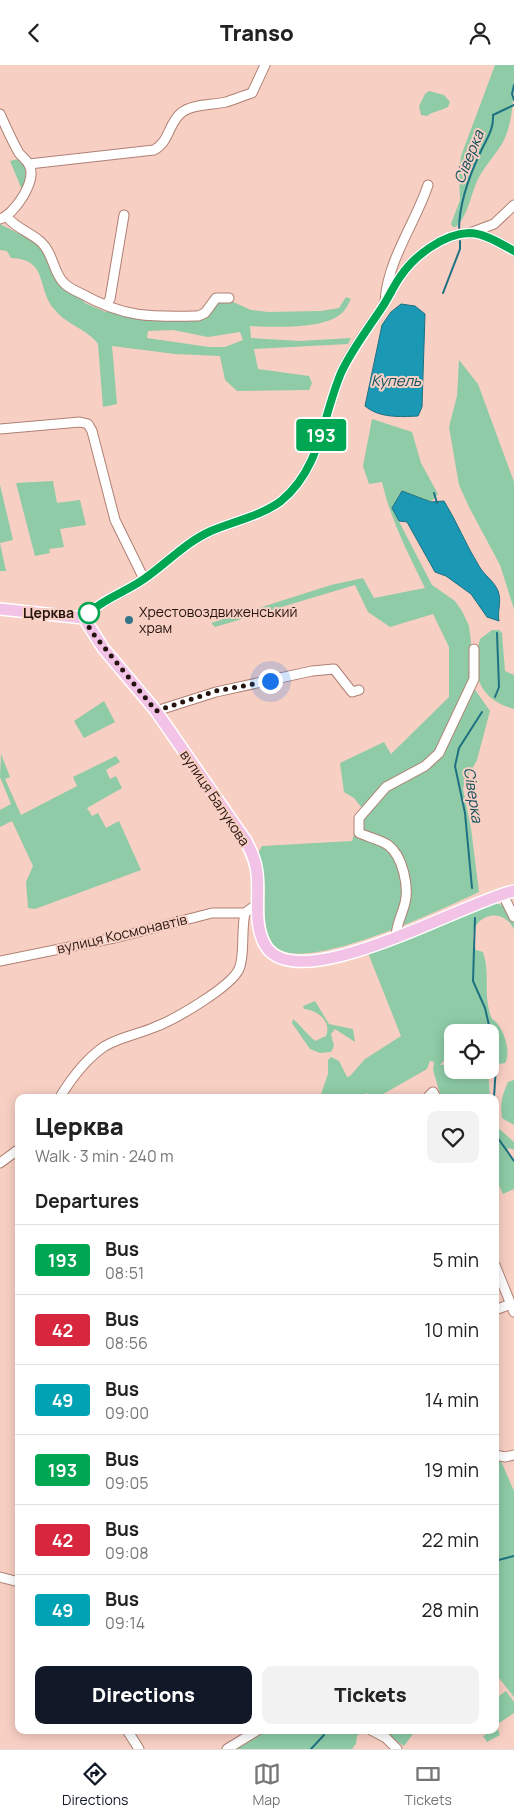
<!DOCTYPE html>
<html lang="en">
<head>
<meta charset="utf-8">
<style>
  :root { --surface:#fff; --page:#f2f2f2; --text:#222; --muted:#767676; --line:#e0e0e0; --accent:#111827 }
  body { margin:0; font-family:Manrope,sans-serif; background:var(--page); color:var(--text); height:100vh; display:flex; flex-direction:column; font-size:19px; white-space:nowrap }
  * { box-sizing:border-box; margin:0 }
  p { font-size:16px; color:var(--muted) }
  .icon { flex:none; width:28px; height:28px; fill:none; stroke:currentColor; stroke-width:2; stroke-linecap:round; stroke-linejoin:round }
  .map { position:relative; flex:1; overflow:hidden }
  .side { position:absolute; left:15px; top:1029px; width:484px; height:640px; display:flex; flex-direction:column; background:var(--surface); border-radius:10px; box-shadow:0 2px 12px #0003 }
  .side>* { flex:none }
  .badge { padding:0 10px; border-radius:4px; font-size:18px; line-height:32px }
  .tools { position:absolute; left:444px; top:959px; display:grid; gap:10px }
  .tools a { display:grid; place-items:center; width:55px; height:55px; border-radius:10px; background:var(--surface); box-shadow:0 2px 12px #0003; font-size:25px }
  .you { position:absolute; width:25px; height:25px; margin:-12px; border:4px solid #fff; border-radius:50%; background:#1a73e8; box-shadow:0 0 0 8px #1a73e833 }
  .map>.badge { position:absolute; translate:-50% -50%; box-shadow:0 0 0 2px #fff }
  h2 { padding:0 20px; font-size:19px; line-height:45px }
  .round { display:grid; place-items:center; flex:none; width:52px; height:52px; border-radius:10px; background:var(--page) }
  .headline { display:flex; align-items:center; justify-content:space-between; height:85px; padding:0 20px }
  h1 { font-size:24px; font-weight:800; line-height:38px }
  .primary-button { display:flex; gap:10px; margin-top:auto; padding:10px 20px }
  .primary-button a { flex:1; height:58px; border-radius:10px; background:var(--accent); color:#fff; font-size:20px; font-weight:800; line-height:58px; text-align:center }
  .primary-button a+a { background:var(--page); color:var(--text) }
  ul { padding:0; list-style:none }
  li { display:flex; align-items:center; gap:15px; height:70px; padding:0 20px; border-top:1px solid var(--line) }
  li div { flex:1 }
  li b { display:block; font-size:19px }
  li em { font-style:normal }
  li .badge { min-width:55px; font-weight:700; text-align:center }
  header { display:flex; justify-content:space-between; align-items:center; height:65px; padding:0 20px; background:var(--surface); font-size:22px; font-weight:800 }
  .dock { display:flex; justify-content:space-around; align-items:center; height:70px; border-top:1px solid var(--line); background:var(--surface); font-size:14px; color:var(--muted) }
  .dock a { display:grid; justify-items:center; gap:2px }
  .dock .current { color:var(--accent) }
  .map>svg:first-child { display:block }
</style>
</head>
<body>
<header><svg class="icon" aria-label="back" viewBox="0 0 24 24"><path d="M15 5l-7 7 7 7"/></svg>Transo<svg class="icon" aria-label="person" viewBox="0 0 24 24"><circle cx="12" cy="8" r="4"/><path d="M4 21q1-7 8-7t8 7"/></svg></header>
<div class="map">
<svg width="514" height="1684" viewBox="0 0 514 1684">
  <rect width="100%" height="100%" fill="#f8cfc3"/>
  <!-- green -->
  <g fill="#8ecba6" fill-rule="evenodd">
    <path d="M495,0H514C514,25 514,58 502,79C494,91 485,101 478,114C470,131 469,149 456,162H453L451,159L460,135L459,108L461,91Z"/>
    <path d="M429,26L444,30L450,37L448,42C440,46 434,46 427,51L421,50L419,41L425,29Z"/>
    <path d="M18,94C29,101 26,114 22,125L10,96Z"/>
    <path d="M0,159L39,179L53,203L85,238L106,247L109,245L198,253L214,237L231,236L251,245L268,247L321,246L339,243L346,232L351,234C349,238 346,244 343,247C326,265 273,262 250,261L251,273L300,276L351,273L348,279L254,284L258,304L309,311L312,318L309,325L237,326L225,315L220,291L175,289L112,281L117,339L103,342L98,279C87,264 67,260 55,245C36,224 49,194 11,193L7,186L0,185ZM173,265L208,272L240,267L243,275L225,282H209L147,273L148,266Z"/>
    <path d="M459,295L478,319L514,417V544L500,500L469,442L459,420L449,362L457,331Z"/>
    <path d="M372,354L412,367L421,398L438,429L431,437L402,426L392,443L432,520L455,536L462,546L469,561L471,577L469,606L471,619L490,646L477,695L465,716L463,724L471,763L479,827C444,843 309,908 277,883C259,869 267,833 264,814C263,805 260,796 258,788L262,781L352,776L362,743L354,733L344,727L340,698L384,677L391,689L449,632V582L433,549L390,562L368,547L355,520L215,562L211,558L331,520L363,513L374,533L425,523C408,488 391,456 382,417L369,419L363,401Z"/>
    <path d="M53,416L57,438L80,435L86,460L60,464L64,482L49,484L50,488L35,491L16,418Z"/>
    <path d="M0,420L13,475L0,478L6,506H0Z"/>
    <path d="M492,565H499L502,568L505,606L514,610V644C478,634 471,609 480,574Z"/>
    <path d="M104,636L115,657L84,673L74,656Z"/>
    <path d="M1,689L10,712L5,714L21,750L77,721L73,712L116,691L120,697L106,705L110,714L116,711L122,723L87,743L92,751L98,748L106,763L119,756L141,805L35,844L28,843L26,817L33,801L12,756L0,762V745L11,739L0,712Z"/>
    <path d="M496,838L505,841L514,856V864C499,836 462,856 476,885L483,887C491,911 482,929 492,954C503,960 512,987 505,998L499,999L498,1006L494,1007L490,995V968H452V987L440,1000L452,999V1005H488L490,1032H441L433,1005L434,997L430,996L427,1004L378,1032H371L367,1028C360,1033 331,1032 320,1032L328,1009V995L331,992L339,996L347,1012L350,1011L365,994L401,971L368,888Z"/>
    <path d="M315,936L329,959L353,964L355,977L335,964L331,969L334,981L331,987L320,988L310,984L292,958L293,954C301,961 308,970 315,976L326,971C332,957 318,945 304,944L303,941Z"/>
    <path d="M514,1015V1060L502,1053C500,1039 502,1030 508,1017Z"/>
    <path d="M495,1060L514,1077V1085L509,1083L506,1087L514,1096V1124L503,1129L495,1112Z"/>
    <path d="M495,1393L501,1396L514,1426V1632L495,1608Z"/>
    <path d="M506,1626L514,1637V1648L496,1660L500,1670L487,1677L483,1671L495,1665V1634Z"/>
    <path d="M275,1665H356L361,1667L357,1671L356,1679L352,1684H232L259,1668Z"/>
    <path d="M380,1665H416L404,1681Z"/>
  </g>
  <!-- water -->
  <g fill="#1b98b3" stroke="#1e7182">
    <path d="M401,239L415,241L425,249L422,342L418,351C400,352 379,353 365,341L382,260L391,247Z"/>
    <path d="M402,426L431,437L444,436C457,457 466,480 479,501C484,510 495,517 498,526C502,536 497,546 499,556L487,552L471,529L446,511L435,507L407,457L399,456L392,443Z"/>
  </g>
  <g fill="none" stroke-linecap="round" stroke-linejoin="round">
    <!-- stream -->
    <g stroke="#1e7182" stroke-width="2">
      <path d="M514,20L512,29L514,35"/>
      <path d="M459,165C459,139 470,109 481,86C487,73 494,64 493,50L514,40"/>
      <path d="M443,228L460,184V176"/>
      <path d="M434,428L437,438"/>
      <path d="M495,632L499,622L497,568"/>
      <path d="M472,823L465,748L455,701L459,683L482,647"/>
      <path d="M475,853L473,916L485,943L494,982L496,1001L494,1032"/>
      <path d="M495,1069L514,1096"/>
      <path d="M495,1496L514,1491"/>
      <path d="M311,1684L324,1670"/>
    </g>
    <!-- minor casing -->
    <g stroke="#af8073" stroke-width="11">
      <g id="minor">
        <path d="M0,49C6,62 12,76 19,88C22,92 27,95 29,100C38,115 14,150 0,154"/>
        <path d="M29,99L154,85C170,76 168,59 181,48C192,39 213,40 226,37C235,34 243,31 252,28L265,0"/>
        <path d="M7,152C17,164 30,167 41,177C53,188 53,206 63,217C68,223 76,226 82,229C125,253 151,252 198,251L205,248L216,233H229"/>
        <path d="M470,168L494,159L514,140"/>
        <path d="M385,236C388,194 415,159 428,120"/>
        <path d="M106,240L110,234L124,150"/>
        <path d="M0,364L80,357L88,359L92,366L115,455L144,514"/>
        <path d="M84,553C100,535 124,528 144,514C167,498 186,477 211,466C234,456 261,451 281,436C321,403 322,353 341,308C351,285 367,265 381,244C388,234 393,222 400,212C414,191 443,169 469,168C484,168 501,179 514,186"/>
        <path d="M156,646L216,627L312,606L334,604L352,627L359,625"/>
        <path d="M504,828V832L514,852"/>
        <path d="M396,872C396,860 402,850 405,838C409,822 403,791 388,780C381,775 368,772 359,768V753L386,722L425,701L439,688L474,614V584"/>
        <path d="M0,896L119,872L212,848H245"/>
        <path d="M60,1032C71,1014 87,993 105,981C120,972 139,969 155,962C174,955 231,922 239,904C245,891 241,865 245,848L256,840"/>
        <path d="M428,1032L433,1027L436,1032"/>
        <path d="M0,1098L19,1084"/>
        <path d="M495,1200L514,1247"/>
        <path d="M495,1245L511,1239"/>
        <path d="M495,1390L505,1392L514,1390"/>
        <path d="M0,1512L19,1517"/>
        <path d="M127,1665L139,1684"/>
        <path d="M371,1665L386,1673L397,1684"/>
        <path d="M227,1684L258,1665"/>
      </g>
    </g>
    <!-- major casing -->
    <g stroke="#fff" stroke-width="14">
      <path id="major" d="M0,544L84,553L103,583L156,646L246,776C251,786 256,796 257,808C260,832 252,861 267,883C303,931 466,836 514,826"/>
    </g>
    <!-- minor -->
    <use href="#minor" stroke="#fff" stroke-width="9"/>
    <!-- major -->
    <use href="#major" stroke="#f2c3e6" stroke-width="11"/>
  </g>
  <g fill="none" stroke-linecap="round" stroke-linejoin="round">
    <!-- line casing -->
    <g stroke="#fff" stroke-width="11">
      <path id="line" d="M84,553C100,535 124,528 144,514C167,498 186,477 211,466C234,456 261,451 281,436C321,403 322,353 341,308C351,286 367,265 381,244C388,234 393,222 400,212C414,191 443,169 469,168C484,168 501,179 514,186"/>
    </g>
    <!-- line -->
    <use href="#line" stroke="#00a651" stroke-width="8"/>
    <!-- walk -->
    <path stroke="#26150f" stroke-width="5" stroke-dasharray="0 9" d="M89,548L84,553L91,566L156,646L216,626L270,616"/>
  </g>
  <!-- markers -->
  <circle fill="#fff" stroke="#00a651" stroke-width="2.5" cx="89" cy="548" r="10"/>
  <circle fill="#327586" stroke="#f8cfc3" stroke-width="2" cx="129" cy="555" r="5"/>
  <g text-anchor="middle" stroke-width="4" stroke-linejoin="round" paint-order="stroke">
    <!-- poi labels -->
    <g font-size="14" fill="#26150f" stroke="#f8cfc3" text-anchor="start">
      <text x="139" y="552">Хрестовоздвиженський<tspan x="139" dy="16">храм</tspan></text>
    </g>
    <!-- stop labels -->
    <g font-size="14" font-weight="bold" fill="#26150f" stroke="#f8cfc3" text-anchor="end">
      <text x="74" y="553">Церква</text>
    </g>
    <!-- street labels -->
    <g font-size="14" fill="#26150f" stroke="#f8cfc3">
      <text transform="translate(215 733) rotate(56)" y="5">вулиця Балукова</text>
      <text transform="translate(122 869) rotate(-13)" y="5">вулиця Космонавтів</text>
    </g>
    <!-- water labels -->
    <g font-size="15" font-style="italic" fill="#0f505e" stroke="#f8cfc3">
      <text transform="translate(469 92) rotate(-68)" y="5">Сіверка</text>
      <text x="396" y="321">Купель</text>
      <text transform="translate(473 730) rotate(81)" y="5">Сіверка</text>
    </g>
  </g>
</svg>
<div class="tools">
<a><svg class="icon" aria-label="locate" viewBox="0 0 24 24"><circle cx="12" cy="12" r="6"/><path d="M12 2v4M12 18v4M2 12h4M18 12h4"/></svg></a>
</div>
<div class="you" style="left:270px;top:616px"></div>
<b class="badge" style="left:321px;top:370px;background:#00a651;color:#fff">193</b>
<section class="side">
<div class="headline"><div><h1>Церква</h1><p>Walk · 3 min · 240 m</p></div><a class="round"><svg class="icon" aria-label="heart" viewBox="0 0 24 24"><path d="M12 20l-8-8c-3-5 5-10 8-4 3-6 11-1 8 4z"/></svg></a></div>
<h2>Departures</h2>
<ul>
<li><span class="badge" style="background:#00a651;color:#fff">193</span><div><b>Bus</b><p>08:51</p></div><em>5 min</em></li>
<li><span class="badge" style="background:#d7263d;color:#fff">42</span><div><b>Bus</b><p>08:56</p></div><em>10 min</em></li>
<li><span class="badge" style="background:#00a3b4;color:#fff">49</span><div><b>Bus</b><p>09:00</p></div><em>14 min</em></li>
<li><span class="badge" style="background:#00a651;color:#fff">193</span><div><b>Bus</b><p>09:05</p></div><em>19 min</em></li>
<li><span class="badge" style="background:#d7263d;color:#fff">42</span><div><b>Bus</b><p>09:08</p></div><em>22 min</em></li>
<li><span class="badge" style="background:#00a3b4;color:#fff">49</span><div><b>Bus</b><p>09:14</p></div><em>28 min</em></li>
</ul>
<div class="primary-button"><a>Directions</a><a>Tickets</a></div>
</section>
</div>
<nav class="dock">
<a class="current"><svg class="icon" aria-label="directions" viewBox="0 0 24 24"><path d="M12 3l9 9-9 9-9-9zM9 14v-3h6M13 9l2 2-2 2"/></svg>Directions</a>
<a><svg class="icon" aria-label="map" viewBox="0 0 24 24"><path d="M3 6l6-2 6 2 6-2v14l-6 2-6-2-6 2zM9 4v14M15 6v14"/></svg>Map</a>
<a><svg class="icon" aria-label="tickets" viewBox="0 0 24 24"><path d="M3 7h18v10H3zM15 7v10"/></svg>Tickets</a>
</nav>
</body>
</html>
